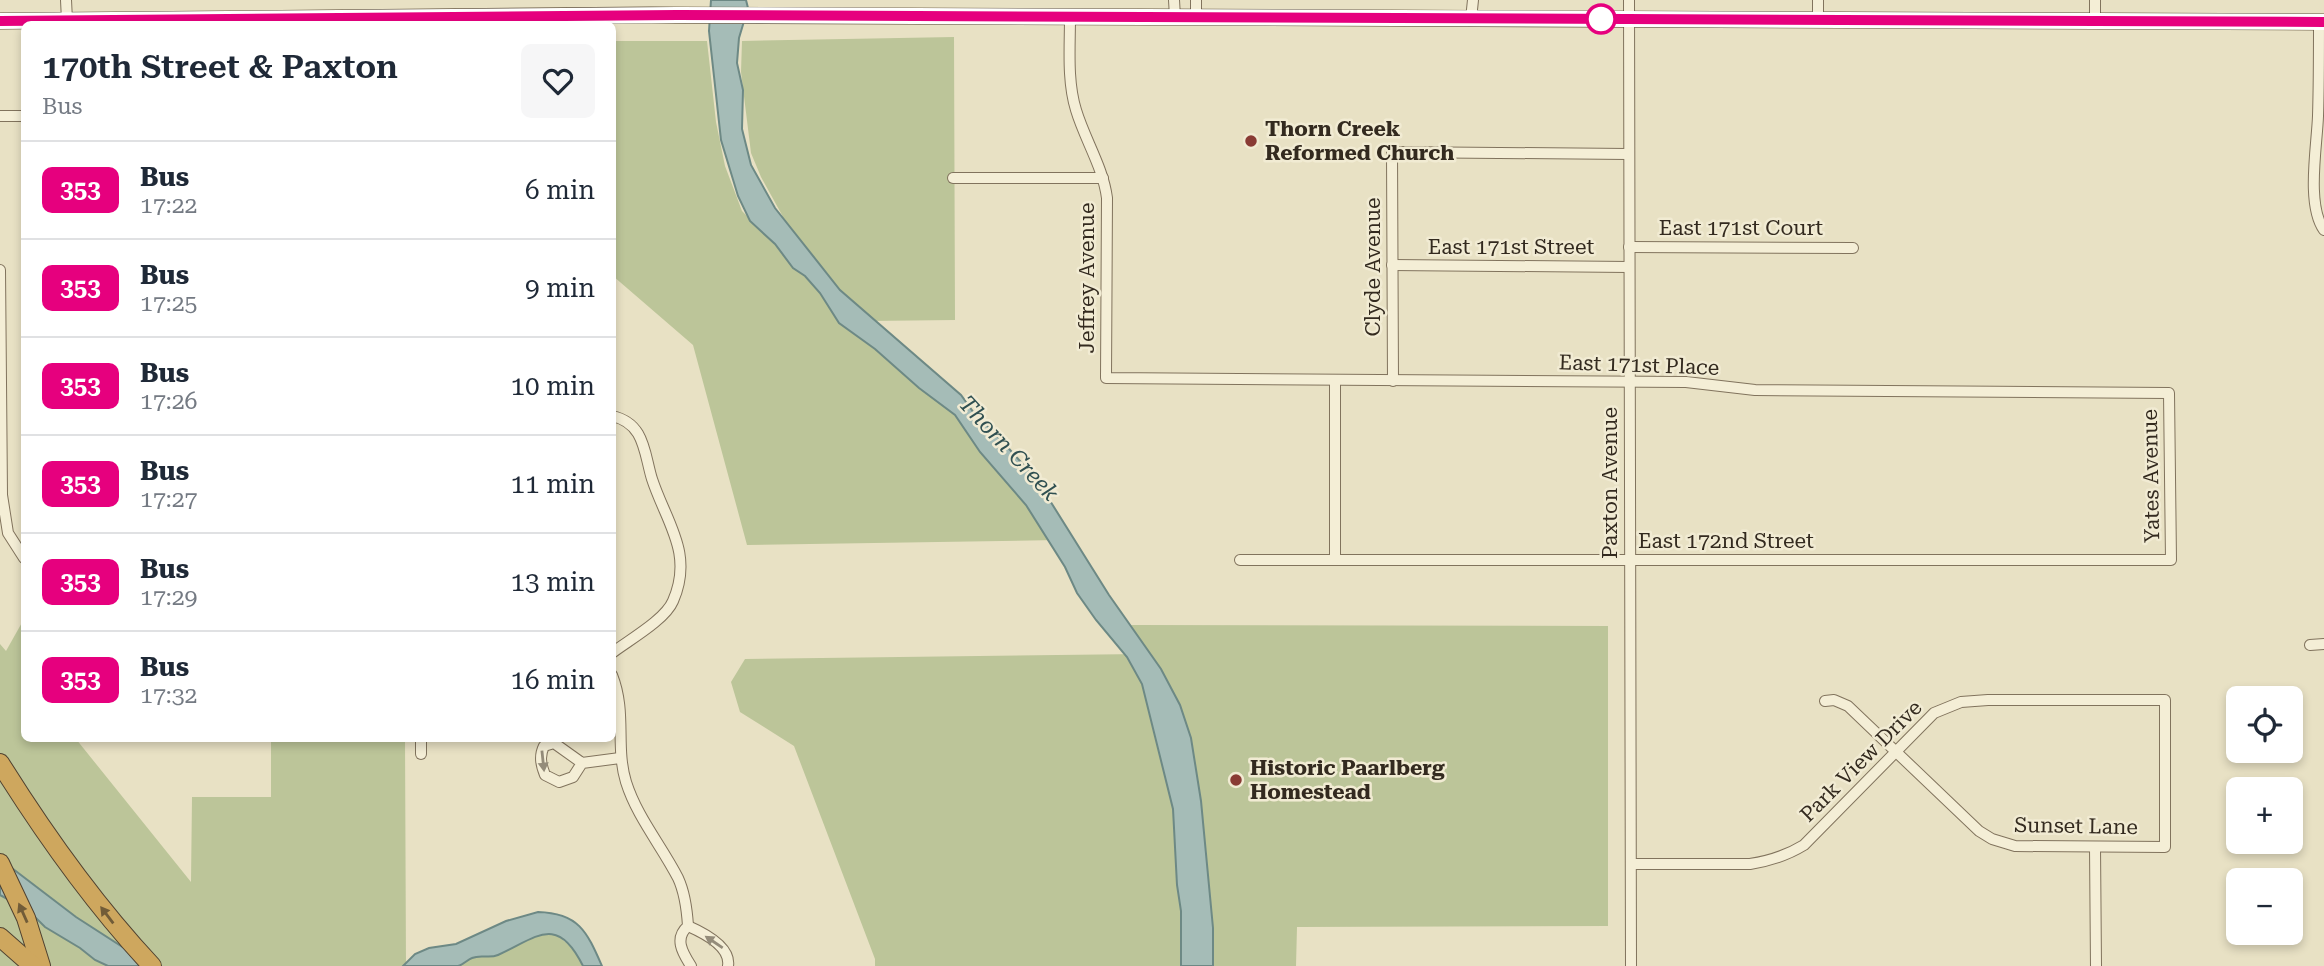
<!DOCTYPE html>
<html lang="en">
<head>
<meta charset="utf-8">
<style>
  :root { --surface:#fff; --page:#f6f6f7; --text:#1f2937; --muted:#747a83; --line:#e0e1e3 }
  body { margin:0; font-family:"Roboto Serif",serif; background:var(--page); color:var(--text); height:100vh; display:flex; flex-direction:column; font-size:26px; white-space:nowrap }
  * { box-sizing:border-box; margin:0 }
  p { font-size:23px; color:var(--muted) }
  .icon { flex:none; width:38px; height:38px; fill:none; stroke:currentColor; stroke-width:2; stroke-linecap:round; stroke-linejoin:round }
  .map { position:relative; flex:1; overflow:hidden }
  .side { position:absolute; left:21px; top:21px; width:595px; height:721px; display:flex; flex-direction:column; background:var(--surface); border-radius:10px; box-shadow:0 4px 10px #0003 }
  .side>* { flex:none }
  .badge { padding:0 14px; border-radius:10px; font-size:24px; line-height:46px }
  .fabs { position:absolute; left:2226px; top:686px; display:grid; gap:14px }
  .fabs a { display:grid; place-items:center; width:77px; height:77px; border-radius:10px; background:var(--surface); box-shadow:0 4px 10px #0003; font-size:35px }
  .map>.badge { position:absolute; translate:-50% -50%; box-shadow:0 0 0 4px #fff }
  .round { display:grid; place-items:center; flex:none; width:74px; height:74px; border-radius:10px; background:var(--page) }
  .headline { display:flex; align-items:center; justify-content:space-between; height:119px; padding:0 21px }
  h1 { font-size:33px; font-weight:600; line-height:52px }
  ul { padding:0; list-style:none }
  li { display:flex; align-items:center; gap:21px; height:98px; padding:0 21px; border-top:2px solid var(--line) }
  li div { flex:1 }
  li b { display:block; font-size:26px }
  li em { font-style:normal }
  li .badge { min-width:77px; font-weight:700; text-align:center }
  .map>svg:first-child { display:block }
</style>
</head>
<body>
<div class="map">
<svg width="2324" height="966" viewBox="0 0 2324 966">
  <rect width="100%" height="100%" fill="#e8e1c4"/>
  <!-- green -->
  <g fill="#bcc599">
    <path d="M954,37L955,320L867,321L791,237L782,215L761,177L751,153L741,72L742,41Z"/>
    <path d="M613,41H707L716,122L725,166L742,211L840,310L916,374L1025,488L1057,540L747,545L693,345L613,276Z"/>
    <path d="M24,619V738L76,739L191,882L192,797H271V739H405L406,966H0V644L6,651Z"/>
    <path d="M1131,625L1608,626V926L1297,927L1296,966H1213V928L1206,849L1191,738L1180,705Z"/>
    <path d="M1141,654L1158,680L1195,966H875V959L794,746L740,712L731,682L745,659Z"/>
    <path d="M550,932C566,940 575,950 583,966H447L506,942Z"/>
  </g>
  <!-- water -->
  <g fill="#a5bcb7" stroke="#6d8985" stroke-width="2">
    <path d="M711,0H746L748,8L739,38L737,63L743,90L742,129L751,165L775,208L840,290L961,395L974,413L994,432L1037,480L1109,595L1161,669L1180,705L1191,738L1201,801L1213,928V966H1181V911L1177,885L1173,809L1142,684L1127,657L1096,620L1077,593L1065,567L1026,505L980,452L955,415L919,388L875,349L839,323L820,293L805,276L793,268L775,244L750,221L738,196L721,140L709,31Z"/>
    <path d="M0,859L76,917L152,966H108L95,960L80,948L45,927L28,910L0,895Z"/>
    <path d="M538,912C579,913 587,932 602,966H583C557,913 536,938 498,955C489,959 481,954 472,958C467,960 463,965 458,966C441,966 420,966 403,966L415,954L429,948L456,944L506,921Z"/>
  </g>
  <g fill="none" stroke-linecap="round" stroke-linejoin="round">
    <!-- street casing -->
    <g stroke="#81735d" stroke-width="12">
      <g id="street">
        <path d="M66,0L67,20"/>
        <path d="M1174,0L1175,17"/>
        <path d="M1629,0L1631,966"/>
        <path d="M1818,0V21"/>
        <path d="M2095,0V22"/>
        <path d="M1070,17C1070,47 1067,81 1076,110C1085,140 1103,167 1107,198L1106,378L1686,382L1755,390L2169,393L2171,560H1240"/>
        <path d="M1196,17V0"/>
        <path d="M1471,19L1473,0"/>
        <path d="M2319,22C2319,54 2319,85 2318,116C2317,146 2306,205 2324,230"/>
        <path d="M0,116H24"/>
        <path d="M953,178H1103"/>
        <path d="M1629,247L1853,248"/>
        <path d="M1392,265L1629,267"/>
        <path d="M0,270L2,495L8,533L24,558"/>
        <path d="M1335,381V559"/>
        <path d="M1393,381L1392,152L1628,154"/>
        <path d="M612,416C645,423 644,453 652,479C666,522 694,553 673,601C665,620 629,640 612,653"/>
        <path d="M2310,645L2324,644"/>
        <path d="M612,675C627,713 615,746 626,782C637,817 661,845 678,878C685,893 687,910 688,926C674,938 682,952 691,966"/>
        <path d="M421,738V754"/>
        <path d="M582,763L573,777L559,782L545,775C541,765 539,756 544,746L554,743L582,763L620,758"/>
        <path d="M2095,847L2096,966"/>
        <path d="M1631,864H1750C1770,861 1786,856 1804,845L1934,713L1961,702L1988,700H2165V847L2015,846L1992,839L1979,831L1848,706L1834,700L1825,701"/>
        <path d="M688,926C704,933 731,947 728,966"/>
      </g>
    </g>
    <!-- secondary casing -->
    <g stroke="#635440" stroke-width="17">
      <path id="secondary" d="M0,21L651,15L2324,22"/>
    </g>
    <!-- highway casing -->
    <g stroke="#4f4130" stroke-width="20">
      <g id="highway">
        <path d="M0,763C45,835 94,904 152,966"/>
        <path d="M0,863L26,918L41,966"/>
        <path d="M0,937L33,966"/>
      </g>
    </g>
    <!-- street -->
    <use href="#street" stroke="#f4eed6" stroke-width="10"/>
    <!-- secondary -->
    <use href="#secondary" stroke="#f4eed6" stroke-width="14"/>
    <!-- highway -->
    <use href="#highway" stroke="#cea75e" stroke-width="18"/>
  </g>
  <!-- one-way arrows -->
  <defs><path id="oneway-solid" d="M-6-.8H1V-3.2L6.5 0L1 3.2V.8H-6Z" transform="scale(1.75)"/></defs>
  <g fill="#948c7a">
    <use href="#oneway-solid" transform="translate(543 761) rotate(84)"/>
    <use href="#oneway-solid" transform="translate(714 942) rotate(-146)"/>
  </g>
  <g fill="#715c38">
    <use href="#oneway-solid" transform="translate(23 913) rotate(-114)"/>
    <use href="#oneway-solid" transform="translate(107 915) rotate(-127)"/>
  </g>
  <g fill="none" stroke-linecap="round" stroke-linejoin="round">
    <!-- line casing -->
    <g stroke="#fff" stroke-width="16">
      <path id="line" d="M0,21L677,15L2324,22"/>
    </g>
    <!-- line -->
    <use href="#line" stroke="#e6007e" stroke-width="10"/>
  </g>
  <!-- markers -->
  <circle fill="#fff" stroke="#e6007e" stroke-width="3.5" cx="1601" cy="19" r="14"/>
  <g fill="#893b34" stroke="#f1ebd3" stroke-width="2.5">
    <circle cx="1251" cy="141" r="7"/>
    <circle cx="1236" cy="780" r="7"/>
  </g>
  <g text-anchor="middle" stroke-width="5" stroke-linejoin="round" paint-order="stroke">
    <!-- poi labels -->
    <g font-size="21" font-weight="bold" fill="#332a1f" stroke="#f1ebd3" text-anchor="start">
      <text x="1265" y="136">Thorn Creek<tspan x="1265" dy="24">Reformed Church</tspan></text>
      <text x="1250" y="775">Historic Paarlberg<tspan x="1250" dy="24">Homestead</tspan></text>
    </g>
    <!-- street labels -->
    <g font-size="21" fill="#332a1f" stroke="#f1ebd3">
      <text x="1741" y="235">East 171st Court</text>
      <text x="1511" y="254">East 171st Street</text>
      <text transform="translate(1373 267) rotate(-90)" y="7">Clyde Avenue</text>
      <text transform="translate(1087 278) rotate(-90)" y="7">Jeffrey Avenue</text>
      <text transform="translate(1639 365) rotate(2)" y="7">East 171st Place</text>
      <text transform="translate(2151 476) rotate(-91)" y="7">Yates Avenue</text>
      <text transform="translate(1610 483) rotate(-90)" y="7">Paxton Avenue</text>
      <text x="1726" y="548">East 172nd Street</text>
      <text transform="translate(1861 761) rotate(-45)" y="7">Park View Drive</text>
      <text transform="translate(2076 826) rotate(1)" y="7">Sunset Lane</text>
    </g>
    <!-- water labels -->
    <g font-size="23" font-style="italic" fill="#305051" stroke="#f1ebd3">
      <text transform="translate(1009 448) rotate(47)" y="8">Thorn Creek</text>
    </g>
  </g>
</svg>
<div class="fabs">
<a><svg class="icon" aria-label="locate" viewBox="0 0 24 24"><circle cx="12" cy="12" r="6"/><path d="M12 2v4M12 18v4M2 12h4M18 12h4"/></svg></a>
<a>+</a>
<a>−</a>
</div>
<section class="side">
<div class="headline"><div><h1>170th Street &amp; Paxton</h1><p>Bus</p></div><a class="round"><svg class="icon" aria-label="heart" viewBox="0 0 24 24"><path d="M12 20l-8-8c-3-5 5-10 8-4 3-6 11-1 8 4z"/></svg></a></div>
<ul>
<li><span class="badge" style="background:#e6007e;color:#fff">353</span><div><b>Bus</b><p>17:22</p></div><em>6 min</em></li>
<li><span class="badge" style="background:#e6007e;color:#fff">353</span><div><b>Bus</b><p>17:25</p></div><em>9 min</em></li>
<li><span class="badge" style="background:#e6007e;color:#fff">353</span><div><b>Bus</b><p>17:26</p></div><em>10 min</em></li>
<li><span class="badge" style="background:#e6007e;color:#fff">353</span><div><b>Bus</b><p>17:27</p></div><em>11 min</em></li>
<li><span class="badge" style="background:#e6007e;color:#fff">353</span><div><b>Bus</b><p>17:29</p></div><em>13 min</em></li>
<li><span class="badge" style="background:#e6007e;color:#fff">353</span><div><b>Bus</b><p>17:32</p></div><em>16 min</em></li>
</ul>
</section>
</div>
</body>
</html>
